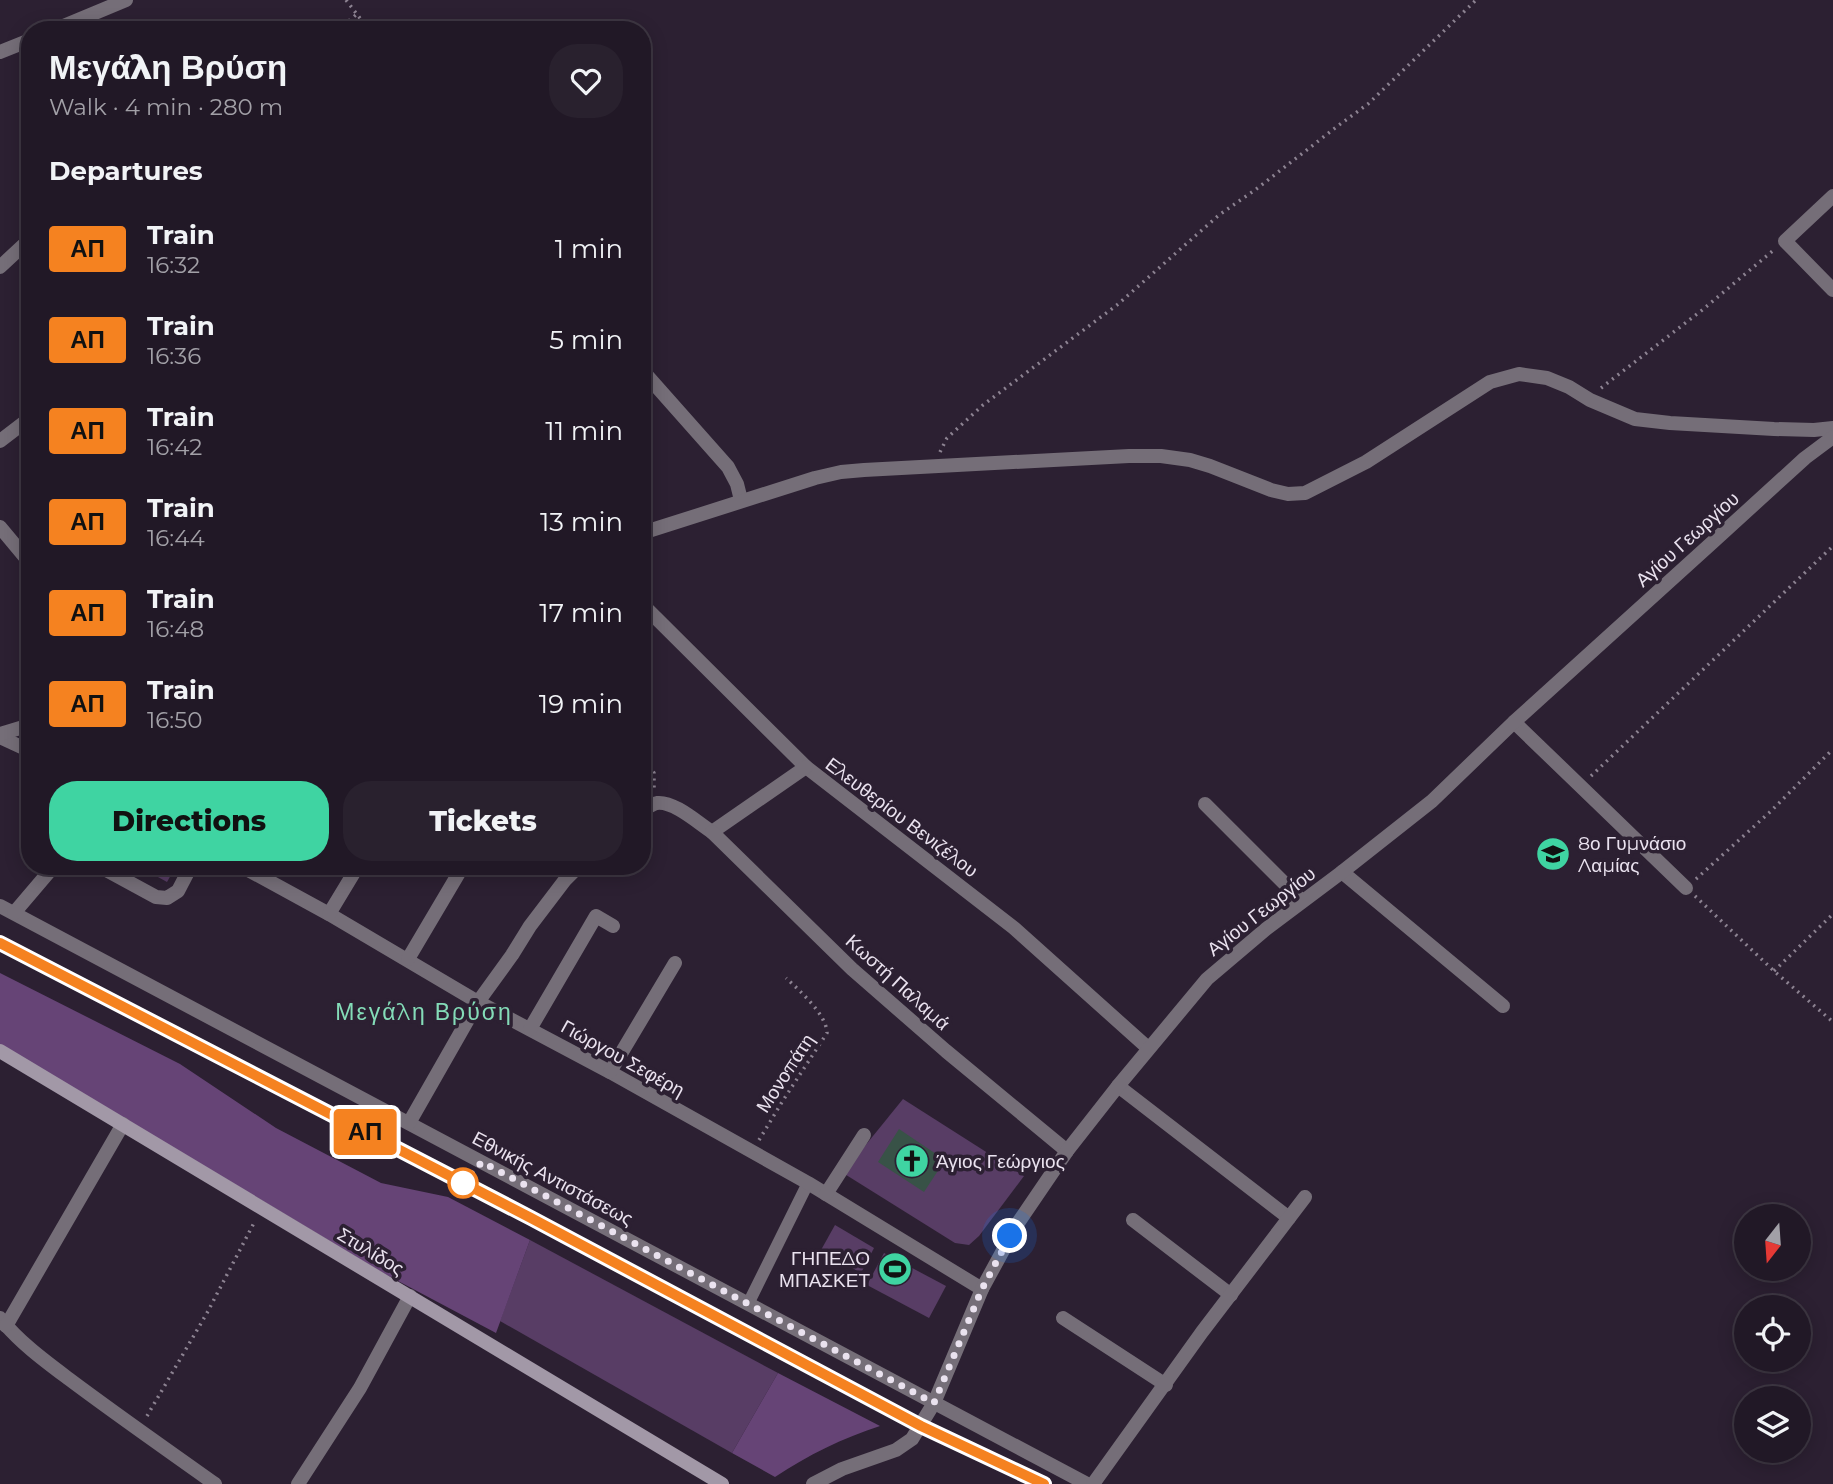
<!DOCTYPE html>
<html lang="en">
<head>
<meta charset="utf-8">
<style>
  :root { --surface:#211826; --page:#29212e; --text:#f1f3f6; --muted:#a2a0a7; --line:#3e3743; --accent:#3fd4a2 }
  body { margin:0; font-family:Montserrat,sans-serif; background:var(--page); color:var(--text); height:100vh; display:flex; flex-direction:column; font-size:26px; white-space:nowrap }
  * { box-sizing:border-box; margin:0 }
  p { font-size:23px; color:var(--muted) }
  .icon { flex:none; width:38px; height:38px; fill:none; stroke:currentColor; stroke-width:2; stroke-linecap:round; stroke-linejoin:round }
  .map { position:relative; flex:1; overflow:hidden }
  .sheet { position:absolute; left:21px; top:21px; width:630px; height:854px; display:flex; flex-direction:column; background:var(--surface); border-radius:28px; box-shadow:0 4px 18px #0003,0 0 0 2px var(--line) }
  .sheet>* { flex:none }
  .badge { padding:0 14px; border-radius:5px; font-size:24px; line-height:46px }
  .needle { width:46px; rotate:197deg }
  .controls { position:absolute; left:1734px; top:1204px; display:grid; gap:14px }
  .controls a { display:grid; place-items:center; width:77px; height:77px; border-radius:50%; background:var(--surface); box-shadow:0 4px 18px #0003,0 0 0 2px var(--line); font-size:35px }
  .you { position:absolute; width:35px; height:35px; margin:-18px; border:5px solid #fff; border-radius:50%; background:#1a73e8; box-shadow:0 0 0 10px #1a73e833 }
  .map>.badge { position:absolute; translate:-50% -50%; box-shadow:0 0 0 4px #fff }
  h2 { padding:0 28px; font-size:26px; line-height:63px }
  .round { display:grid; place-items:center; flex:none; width:74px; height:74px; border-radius:28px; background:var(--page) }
  .overview { display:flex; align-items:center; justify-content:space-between; height:119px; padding:0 28px }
  h1 { font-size:33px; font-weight:800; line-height:52px }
  .button { display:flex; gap:14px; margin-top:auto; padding:14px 28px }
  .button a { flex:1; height:80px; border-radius:28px; background:var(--accent); color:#111; font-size:28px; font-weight:800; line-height:80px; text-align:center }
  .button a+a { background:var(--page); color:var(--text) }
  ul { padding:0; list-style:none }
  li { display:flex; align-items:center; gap:21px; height:91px; padding:0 28px }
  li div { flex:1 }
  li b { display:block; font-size:26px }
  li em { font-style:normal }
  li .badge { min-width:77px; font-weight:700; text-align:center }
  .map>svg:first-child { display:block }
</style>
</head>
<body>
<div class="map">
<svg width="1833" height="1484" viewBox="0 0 1833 1484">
  <rect width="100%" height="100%" fill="#2c2032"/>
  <!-- green -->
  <g fill="#583d65">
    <path d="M138,866H176L167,882Z"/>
    <path d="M903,1099L1024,1176L979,1236L969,1245L955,1243L843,1173Z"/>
    <path d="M835,1225L874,1248L861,1273L821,1250Z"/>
    <path d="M530,1240L778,1373L732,1453L500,1321Z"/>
    <path d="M884,1253L946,1286L929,1318L867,1285Z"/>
  </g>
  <!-- forest -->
  <g fill="#664476">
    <path d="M0,973L180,1064L276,1128L381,1183L448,1197L530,1240L496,1333L383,1273L0,1044Z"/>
    <path d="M778,1373L880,1426C843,1438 808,1455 775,1477L732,1453Z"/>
  </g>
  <!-- building -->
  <path fill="#385247" d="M899,1129L945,1160L924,1192L878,1162Z"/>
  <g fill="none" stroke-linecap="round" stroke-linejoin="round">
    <!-- path -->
    <g stroke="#8d8392" stroke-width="3.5" stroke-dasharray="2 5" stroke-linecap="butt">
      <path d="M346,0L369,30"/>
      <path d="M338,30L357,14"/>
      <path d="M1601,388L1701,311L1775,249"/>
      <path d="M940,452L947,438L983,405L1117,305L1219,215L1255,190L1339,125L1368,104L1476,0"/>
      <path d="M642,754L654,773V790"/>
      <path d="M1591,776L1833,546"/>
      <path d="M1696,879L1771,811L1833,749"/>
      <path d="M1695,896L1774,971L1833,1022"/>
      <path d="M1774,971L1833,914"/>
      <path d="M759,1140L782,1102L827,1033C827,1015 799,990 786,978"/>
      <path d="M147,1416L207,1313L255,1221"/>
    </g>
    <!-- pedestrian -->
    <path stroke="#756e78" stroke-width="12" d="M748,1304L808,1183"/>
    <!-- minor -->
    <g stroke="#756e78" stroke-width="14">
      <path d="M1833,196L1785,241L1833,290"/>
      <path d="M0,267L30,239"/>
      <path d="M642,370L728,467L737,484L741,500"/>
      <path d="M0,441L30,418"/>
      <path d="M0,527L30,563"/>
      <path d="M642,604L806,767L1014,928L1148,1048"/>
      <path d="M1514,722L1686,888"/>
      <path d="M0,737L30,751"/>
      <path d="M1205,804L1302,901"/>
      <path d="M642,811C647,808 652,804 657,803C674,801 698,823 712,832L806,767"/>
      <path d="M712,832L852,969L946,1051L1067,1151"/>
      <path d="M99,866L156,897L167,898L178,891L191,866"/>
      <path d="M241,866L329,914L478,1002L610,1072L808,1183L982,1289"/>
      <path d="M1342,872L1503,1006"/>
      <path d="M0,906L1087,1484"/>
      <path d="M14,913L54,866"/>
      <path d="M329,914L358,866"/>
      <path d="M408,959L463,866"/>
      <path d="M530,1029L596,916L613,926"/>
      <path d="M610,1072L675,963"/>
      <path d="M1118,1086L1289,1218"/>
      <path d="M409,1123L478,1002L512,955L530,926L565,880L579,866"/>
      <path d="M826,1194L864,1135"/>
      <path d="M1133,1220L1231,1295"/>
      <path d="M0,1318C19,1342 45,1361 69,1379C117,1415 166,1449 215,1484"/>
      <path d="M1063,1318L1166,1385"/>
      <path d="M6,1326L123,1124"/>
      <path d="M298,1484L360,1388L410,1296"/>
      <path d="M1093,1484L1202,1332L1305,1197"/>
    </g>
    <!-- tertiary -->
    <g stroke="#756e78" stroke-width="14">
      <path d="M54,30L126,0"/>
      <path d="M0,52L30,40"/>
      <path d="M642,533L815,478L841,472L864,470L1129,456H1161L1190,460L1210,466L1271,490L1288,494L1305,493L1366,462L1490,382L1519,374L1547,378L1569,387L1590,400L1635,419L1670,423L1774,429L1814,430L1833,428"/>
      <path d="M0,734L30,725"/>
      <path d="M813,1484L842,1469L896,1450L912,1439L934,1403L982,1289L1018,1223L1067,1151L1118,1086L1207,979L1266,929L1342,872L1432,801L1514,722L1715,540L1805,458L1833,437"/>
    </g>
    <!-- secondary -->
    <path stroke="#a298a7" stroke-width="14" d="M0,1051L722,1484"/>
    <!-- rail -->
    <path stroke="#aaa1b0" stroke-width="5" stroke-dasharray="10 5" stroke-linecap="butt" d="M0,943L531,1218L921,1425L1044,1484"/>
  </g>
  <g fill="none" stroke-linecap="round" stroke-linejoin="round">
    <!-- line casing -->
    <g stroke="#fff" stroke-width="16">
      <path id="line" d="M0,943L531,1218L921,1426L1044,1484"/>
    </g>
    <!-- line -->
    <use href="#line" stroke="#f58220" stroke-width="10"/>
    <!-- walk -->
    <path stroke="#eae2ef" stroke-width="7" stroke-dasharray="0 12.6" d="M463,1183L482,1162L934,1403L982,1289L1010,1236"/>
  </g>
  <!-- icons -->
  <defs>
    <g id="school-disc" transform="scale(1.75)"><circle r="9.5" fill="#3fd4a2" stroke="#2c2032"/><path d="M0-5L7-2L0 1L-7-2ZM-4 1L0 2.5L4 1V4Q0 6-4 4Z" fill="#111"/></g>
    <g id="church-disc" transform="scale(1.75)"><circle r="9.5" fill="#3fd4a2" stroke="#2c2032"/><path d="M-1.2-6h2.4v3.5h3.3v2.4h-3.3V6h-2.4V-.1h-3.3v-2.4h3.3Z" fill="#111"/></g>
    <g id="stadium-disc" transform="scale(1.75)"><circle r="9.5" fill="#3fd4a2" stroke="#2c2032"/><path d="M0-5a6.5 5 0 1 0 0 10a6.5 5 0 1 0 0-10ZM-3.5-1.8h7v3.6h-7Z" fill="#111"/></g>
  </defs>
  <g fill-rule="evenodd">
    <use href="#school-disc" x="1553" y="854"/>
    <use href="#church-disc" x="912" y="1161"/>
    <use href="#stadium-disc" x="895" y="1269"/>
  </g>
  <!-- markers -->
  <circle fill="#fff" stroke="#f58220" stroke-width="3.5" cx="463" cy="1183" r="14"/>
  <g text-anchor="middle" stroke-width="7" stroke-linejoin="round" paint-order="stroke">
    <!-- street labels -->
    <g font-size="19" fill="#eae2ef" stroke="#2c2032">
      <text transform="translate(1687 539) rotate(-42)" y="7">Αγίου Γεωργίου</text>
      <text transform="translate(902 817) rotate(37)" y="7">Ελευθερίου Βενιζέλου</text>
      <text transform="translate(1261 911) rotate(-38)" y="7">Αγίου Γεωργίου</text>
      <text transform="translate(898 982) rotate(42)" y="7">Κωστή Παλαμά</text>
      <text transform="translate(623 1058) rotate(29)" y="7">Γιώργου Σεφέρη</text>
      <text transform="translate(785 1073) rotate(-57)" y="7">Μονοπάτη</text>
      <text transform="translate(553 1178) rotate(28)" y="7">Εθνικής Αντιστάσεως</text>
      <text transform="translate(371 1251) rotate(31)" y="7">Στυλίδος</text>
    </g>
    <!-- poi labels -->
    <g font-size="19" fill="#eae2ef" stroke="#2c2032" text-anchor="start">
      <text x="1578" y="850">8ο Γυμνάσιο<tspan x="1578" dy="22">Λαμίας</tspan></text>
      <text x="936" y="1168">Άγιος Γεώργιος</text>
      <text x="870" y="1265" text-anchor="end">ΓΗΠΕΔΟ<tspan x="870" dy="22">ΜΠΑΣΚΕΤ</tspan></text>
    </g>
    <!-- quarter labels -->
    <g font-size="23" letter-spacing="2" fill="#84dcb8" stroke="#2c2032">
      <text x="424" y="1020">Μεγάλη Βρύση</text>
    </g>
  </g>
</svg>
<div class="controls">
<a><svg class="needle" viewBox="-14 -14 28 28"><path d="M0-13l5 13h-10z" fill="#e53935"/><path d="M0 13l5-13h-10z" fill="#a2a0a7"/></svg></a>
<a><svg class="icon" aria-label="locate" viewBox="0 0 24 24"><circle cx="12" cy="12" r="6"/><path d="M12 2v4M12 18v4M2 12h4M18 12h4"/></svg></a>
<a><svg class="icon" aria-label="layers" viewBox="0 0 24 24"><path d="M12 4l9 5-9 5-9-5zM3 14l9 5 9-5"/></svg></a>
</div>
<div class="you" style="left:1010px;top:1236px"></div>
<b class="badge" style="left:365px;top:1132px;background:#f58220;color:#111">ΑΠ</b>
<section class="sheet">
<div class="overview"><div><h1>Μεγάλη Βρύση</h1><p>Walk · 4 min · 280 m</p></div><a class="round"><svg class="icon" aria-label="heart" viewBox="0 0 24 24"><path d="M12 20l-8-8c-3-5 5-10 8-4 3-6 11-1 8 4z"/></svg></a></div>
<h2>Departures</h2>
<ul>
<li><span class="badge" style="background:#f58220;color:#111">ΑΠ</span><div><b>Train</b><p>16:32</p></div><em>1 min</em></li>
<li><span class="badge" style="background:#f58220;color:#111">ΑΠ</span><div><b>Train</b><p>16:36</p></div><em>5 min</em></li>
<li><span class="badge" style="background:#f58220;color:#111">ΑΠ</span><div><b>Train</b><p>16:42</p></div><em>11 min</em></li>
<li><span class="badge" style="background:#f58220;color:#111">ΑΠ</span><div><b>Train</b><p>16:44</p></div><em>13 min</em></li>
<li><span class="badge" style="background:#f58220;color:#111">ΑΠ</span><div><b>Train</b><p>16:48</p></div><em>17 min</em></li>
<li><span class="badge" style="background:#f58220;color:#111">ΑΠ</span><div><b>Train</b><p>16:50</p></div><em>19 min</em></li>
</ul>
<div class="button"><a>Directions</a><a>Tickets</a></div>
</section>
</div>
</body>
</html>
